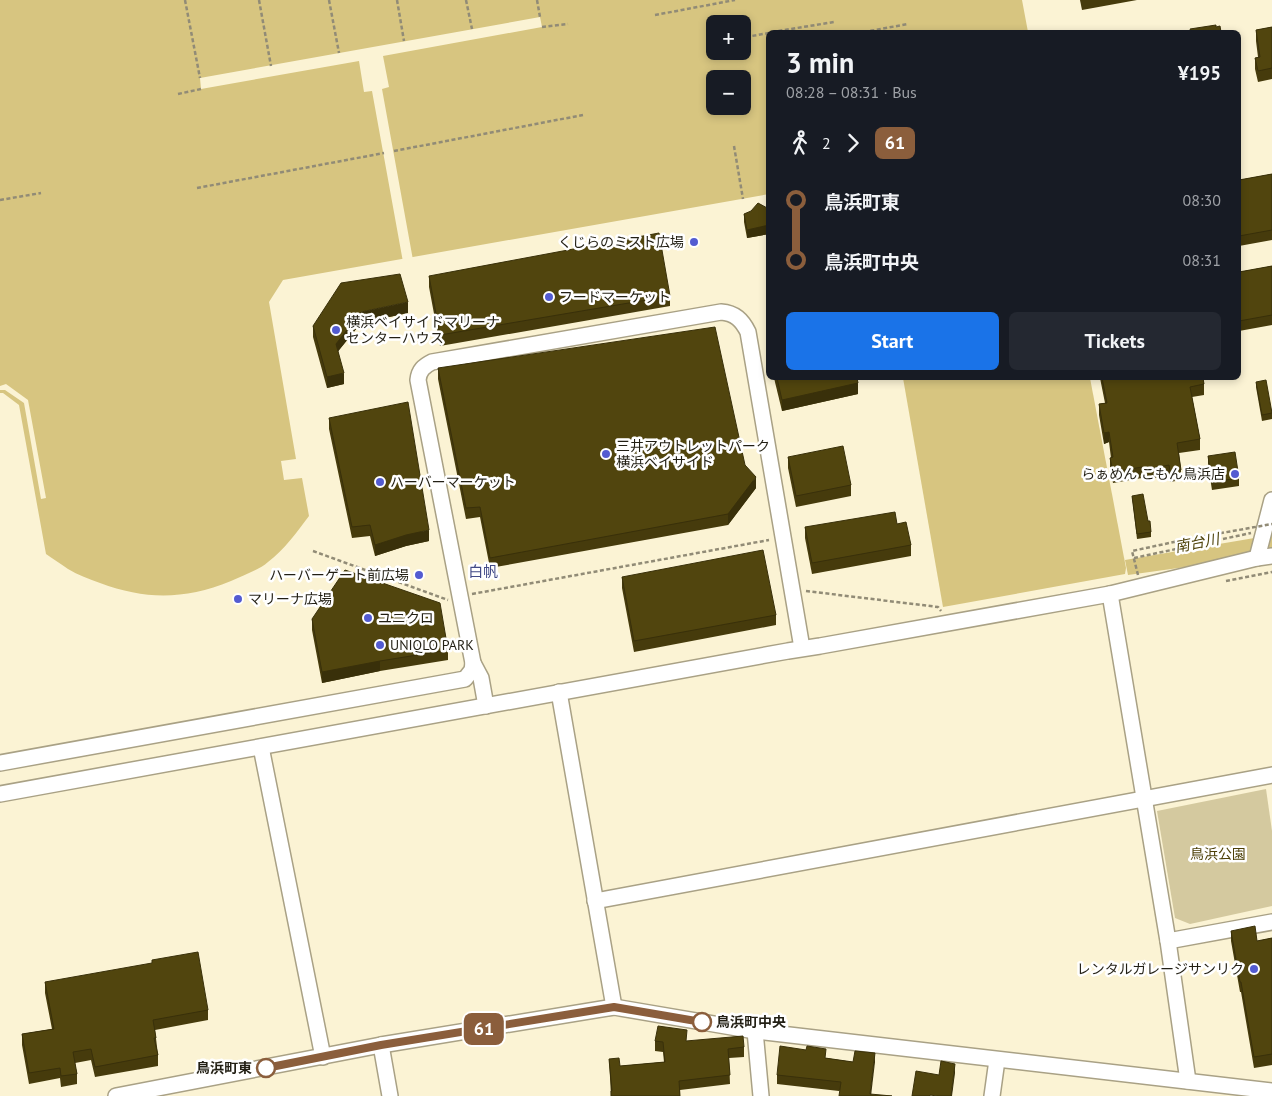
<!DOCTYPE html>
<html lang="en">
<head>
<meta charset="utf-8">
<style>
  :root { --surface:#171b24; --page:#242831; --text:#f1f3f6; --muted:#9ea1a6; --accent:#1a73e8 }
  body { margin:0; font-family:"PT Sans","Noto Sans JP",sans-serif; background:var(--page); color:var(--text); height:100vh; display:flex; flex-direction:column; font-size:19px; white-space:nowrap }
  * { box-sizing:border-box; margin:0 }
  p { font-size:16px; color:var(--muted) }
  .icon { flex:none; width:28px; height:28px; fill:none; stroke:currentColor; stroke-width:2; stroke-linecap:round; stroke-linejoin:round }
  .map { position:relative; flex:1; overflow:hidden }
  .details { position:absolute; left:766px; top:30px; width:475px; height:350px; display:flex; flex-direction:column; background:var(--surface); border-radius:8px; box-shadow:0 2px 8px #0003 }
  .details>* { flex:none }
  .badge { padding:0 10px; border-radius:8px; font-size:18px; line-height:32px }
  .buttons { position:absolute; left:706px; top:15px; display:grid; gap:10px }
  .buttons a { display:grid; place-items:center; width:45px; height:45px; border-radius:8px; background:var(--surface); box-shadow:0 2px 8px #0003; font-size:25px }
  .map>.badge { position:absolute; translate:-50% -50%; box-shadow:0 0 0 2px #fff }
  .legs { display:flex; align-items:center; gap:8px; height:55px; padding:0 20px; font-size:16px }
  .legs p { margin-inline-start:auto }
  .headline { display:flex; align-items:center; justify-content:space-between; height:85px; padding:0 20px }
  h1 { font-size:28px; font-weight:700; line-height:38px }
  .button { display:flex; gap:10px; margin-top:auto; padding:10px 20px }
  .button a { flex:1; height:58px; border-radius:8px; background:var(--accent); color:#fff; font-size:20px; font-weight:700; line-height:58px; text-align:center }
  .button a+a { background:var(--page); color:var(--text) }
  ul { padding:0 20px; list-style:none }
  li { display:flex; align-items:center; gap:18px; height:60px; font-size:19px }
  li i { display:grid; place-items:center; width:8px; height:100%; margin:0 6px; background:currentColor }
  li i::after { content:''; width:12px; height:12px; margin:-6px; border:4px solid; border-radius:50%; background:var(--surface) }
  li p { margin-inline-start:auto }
  li:first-child i { background:linear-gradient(#0000 50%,currentColor 0) }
  li:last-child i { background:linear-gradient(currentColor 50%,#0000 0) }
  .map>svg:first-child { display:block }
</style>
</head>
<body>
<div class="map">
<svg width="1272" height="1096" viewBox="0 0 1272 1096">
  <rect width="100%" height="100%" fill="#fbf3d4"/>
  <!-- green -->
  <path fill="#d4c99f" d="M1266,789L1272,831V906L1190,924L1175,918L1157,811Z"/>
  <!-- water -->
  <g fill="#d7c580" fill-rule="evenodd">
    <path d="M0,0H1022L1028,32H769V194L283,280L269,302L296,459L281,461L284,480L302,478L309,516C297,532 284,550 268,562C259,570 242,576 231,581C184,600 146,600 100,583C89,579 78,575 68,569C61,564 53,559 46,554L19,405L3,393H0ZM715,24H742V51H715ZM715,79H742V106H715Z"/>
    <path d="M903,378H1090L1126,568L1125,574L943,607Z"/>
    <path d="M1272,535V555L1128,575L1125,560Z"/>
  </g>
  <!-- pier -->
  <g fill="#fbf3d4">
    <path d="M540,17L542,27L383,56L389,87L382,89L413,260L403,262L372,91L364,92L359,61L201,89L200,78Z"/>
    <path d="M6,384L28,400L46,498L41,499L24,403L5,390H0V386Z"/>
  </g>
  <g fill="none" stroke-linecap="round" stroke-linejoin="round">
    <!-- minor casing -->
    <g stroke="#a9a185" stroke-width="18">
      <g id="minor">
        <path d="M1257,558L1272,500"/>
        <path d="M1110,594L1168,941L1188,1081"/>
        <path d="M559,692L614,1007"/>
        <path d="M486,706L481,678L473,663L418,380C419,370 424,366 432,362L721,312C735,313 742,320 748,332L802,648"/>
        <path d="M261,747L323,1057"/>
        <path d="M0,763L465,679L472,670L473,663"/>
        <path d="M0,794L788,651L820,646L1110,594L1257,558L1272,556"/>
        <path d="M595,901L1272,775"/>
        <path d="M1168,941L1272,922"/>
        <path d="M755,1031L761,1096"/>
        <path d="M381,1045L390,1096"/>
        <path d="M116,1096L381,1045L614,1007L755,1031L1272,1091"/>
        <path d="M992,1096L997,1060"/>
      </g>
    </g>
    <!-- path -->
    <g stroke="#918b76" stroke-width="2.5" stroke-dasharray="4 2.5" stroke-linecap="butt">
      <path d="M185,0L200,78"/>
      <path d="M259,0L271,66"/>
      <path d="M329,0L339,53"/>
      <path d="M397,0L404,41"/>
      <path d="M466,0L472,29"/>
      <path d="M537,0L540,17"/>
      <path d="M655,15L735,0"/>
      <path d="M542,27L568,24"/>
      <path d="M772,32L834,22"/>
      <path d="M864,32L908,24"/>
      <path d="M746,37L769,33"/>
      <path d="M178,94L201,89"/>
      <path d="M734,146L743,199"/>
      <path d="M394,151L583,115"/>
      <path d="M197,188L384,153"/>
      <path d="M0,200L41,193"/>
      <path d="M313,551L448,600"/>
      <path d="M1134,558L1251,533"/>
      <path d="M1138,575L1132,551L1188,539L1189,544L1211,540V542"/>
      <path d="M1226,581L1272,572"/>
      <path d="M806,591L938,607L941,611"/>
      <path d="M472,594L769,540"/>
    </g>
    <!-- minor -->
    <use href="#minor" stroke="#fff" stroke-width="15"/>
    <!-- path-bridge -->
    <path stroke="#918b76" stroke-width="2.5" stroke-dasharray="4 2.5" stroke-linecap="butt" d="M1188,539L1272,524"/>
  </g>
  <!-- wall -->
  <g fill="#463b0c">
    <path d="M1080,0H1137L1082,10Z"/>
    <path d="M1272,27V79L1258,82L1255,69V58L1258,57L1256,41V30Z"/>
    <path d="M1272,174V240L1239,246V180Z"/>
    <path d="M769,209V234L747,238L744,222V214Z"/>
    <path d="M1272,266V325L1239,331V272Z"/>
    <path d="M429,276L670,296V306L440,346L429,287Z"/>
    <path d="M408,313L361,323L338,351L344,384L327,388L313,337V326Z"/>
    <path d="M438,368L745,465L756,488L728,525L490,568L480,517L466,519L438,379Z"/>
    <path d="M774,378H857L858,394L782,411Z"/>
    <path d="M1100,378H1203L1204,384V395L1192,397L1200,439V450L1179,453L1181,470V480L1170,482L1169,475L1143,480L1142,478L1113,483L1110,468V458H1111L1109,442L1104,444L1099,415V404L1105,403Z"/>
    <path d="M1256,382L1272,412V419L1262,421L1256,387Z"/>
    <path d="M329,418L429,541L406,546L375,556L370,536L352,538L329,429Z"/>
    <path d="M1208,456L1239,478V486L1212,490L1208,465Z"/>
    <path d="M788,457L851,485V496L796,507L788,468Z"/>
    <path d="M1132,496L1148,521L1151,532V537L1137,539Z"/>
    <path d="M897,524L911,545V556L812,574L805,538V527Z"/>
    <path d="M622,577L776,615V625L634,652L622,588Z"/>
    <path d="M312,619L448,650V660L380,671L322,683L312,630Z"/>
    <path d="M1231,931L1257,941L1272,938V1065L1254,1068L1241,992H1240L1231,941Z"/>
    <path d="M45,982L208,1010V1020L155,1030L158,1055V1066L95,1077L91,1060L75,1063L77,1074V1084L61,1087L60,1078L29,1084L22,1045V1034L52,1029L45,993Z"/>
    <path d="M655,1041H687L744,1047V1057L729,1058L730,1084L680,1090V1096H611L609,1059L620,1066L664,1062L663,1052L655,1051Z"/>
    <path d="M826,1058L853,1062H875L839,1091L777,1084V1075Z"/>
  </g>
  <!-- shaded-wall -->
  <g fill="#39300a">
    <path d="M769,225V234L747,238V230Z"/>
    <path d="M408,302V313L361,323L336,354V344L361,312Z"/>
    <path d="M344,373V384L327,388V377Z"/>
    <path d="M858,383V394L782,411V400Z"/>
    <path d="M1109,432V442L1104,444V433Z"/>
    <path d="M756,477V488L728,525V514Z"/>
    <path d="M429,530V541L406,546L375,556V545L406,535Z"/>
    <path d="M380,661V671L322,683V672Z"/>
    <path d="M875,1053V1062L871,1096L870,1094Z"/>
    <path d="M955,1064V1073L952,1096H951Z"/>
  </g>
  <!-- building -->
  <g fill="#51450e" stroke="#39300a">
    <path d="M1216,25V27L1220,26L1221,32H1189H1191L1190,29Z"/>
    <path d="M1272,27V68L1258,71L1255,58L1260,57L1256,30Z"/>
    <path d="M1272,174V230L1239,236V180Z"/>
    <path d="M758,203L769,209V225L747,230L744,214L751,211Z"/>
    <path d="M659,233L670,296L440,335L429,276Z"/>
    <path d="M1272,266V315L1239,321V272Z"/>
    <path d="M400,274L408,302L361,312L336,344L344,373L327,377L313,326L341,283Z"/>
    <path d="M715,327L745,465L756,477L728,514L490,558L480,507L466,508L438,368Z"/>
    <path d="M777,378H857L858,383L782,400Z"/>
    <path d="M1102,378H1203L1204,384L1190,387L1200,439L1177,443L1181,470L1170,472L1169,465L1143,470L1142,467L1113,472L1110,458L1113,457L1109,432L1104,433L1099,404L1107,403Z"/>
    <path d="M1266,380L1272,413L1262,415L1256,382Z"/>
    <path d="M408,402L429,530L406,535L375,545L370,525L352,527L329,418Z"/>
    <path d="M843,446L851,485L796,496L788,457Z"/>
    <path d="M1235,452L1239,478L1212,482L1208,456Z"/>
    <path d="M1143,494L1148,521H1150L1151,532L1137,534L1132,496Z"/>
    <path d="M895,512L897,524L906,522L911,545L812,563L805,527Z"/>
    <path d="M763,550L776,615L634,641L622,577Z"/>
    <path d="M345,570L440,603L448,650L380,661L322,672L312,619Z"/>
    <path d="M1255,926L1257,941L1272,938V1054L1254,1057L1241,982H1240L1231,931Z"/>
    <path d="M198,952L208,1010L153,1020L156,1038H154L158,1055L95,1067L91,1049L73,1052L77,1074L61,1076L60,1068L29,1073L22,1034L54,1029L45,982L152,963V960Z"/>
    <path d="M658,1026L687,1030L686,1041L743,1036L744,1047L728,1049L730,1075L679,1081L680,1096H611V1091H612L609,1059L619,1058L620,1066L665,1062L663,1042L655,1041Z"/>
    <path d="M780,1046L806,1050L807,1046L826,1049L825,1058L853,1062L855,1051L875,1053L870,1094L892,1096H839L841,1082L777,1075Z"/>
    <path d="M941,1061L955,1064L951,1096H937L930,1095V1096H912L916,1071L939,1075Z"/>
  </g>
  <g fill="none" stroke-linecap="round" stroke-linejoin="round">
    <!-- line-1 casing -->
    <g stroke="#fff" stroke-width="11">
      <path id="line-1" d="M266,1068L381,1045L614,1007L702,1022"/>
    </g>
    <!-- line-1 -->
    <use href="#line-1" stroke="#8b5e3c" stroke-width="8"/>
  </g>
  <!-- markers -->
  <g fill="#535bd1" stroke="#fff" stroke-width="2">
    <circle cx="694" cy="242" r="5"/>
    <circle cx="549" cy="297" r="5"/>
    <circle cx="336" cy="330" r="5"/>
    <circle cx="606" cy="454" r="5"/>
    <circle cx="1235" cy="474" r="5"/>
    <circle cx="380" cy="482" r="5"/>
    <circle cx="419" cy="575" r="5"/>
    <circle cx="238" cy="599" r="5"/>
    <circle cx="368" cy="618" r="5"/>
    <circle cx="380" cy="645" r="5"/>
    <circle cx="1254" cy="969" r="5"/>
  </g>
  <g fill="#fff" stroke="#8b5e3c" stroke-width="2.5">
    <circle cx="702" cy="1022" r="9"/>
    <circle cx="266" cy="1068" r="9"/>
  </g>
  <g text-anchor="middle" stroke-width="5" stroke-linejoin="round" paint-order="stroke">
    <!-- poi labels -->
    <g font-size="14" fill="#221f14" stroke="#fff" text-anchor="start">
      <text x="684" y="247" text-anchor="end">くじらのミスト広場</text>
      <text x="559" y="302">フードマーケット</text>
      <text x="346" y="327">横浜ベイサイドマリーナ<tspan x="346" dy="16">センターハウス</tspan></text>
      <text x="616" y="451">三井アウトレットパーク<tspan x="616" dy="16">横浜ベイサイド</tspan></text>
      <text x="1225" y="479" text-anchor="end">らぁめん こもん鳥浜店</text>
      <text x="390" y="487">ハーバーマーケット</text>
      <text x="409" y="580" text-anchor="end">ハーバーゲート前広場</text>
      <text x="248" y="604">マリーナ広場</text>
      <text x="378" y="623">ユニクロ</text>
      <text x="390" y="650">UNIQLO PARK</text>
      <text x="1244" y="974" text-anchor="end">レンタルガレージサンリク</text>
    </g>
    <!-- park labels -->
    <g font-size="14" fill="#4c3f06" stroke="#fff">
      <text x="1218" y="859">鳥浜公園</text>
    </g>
    <!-- stop labels -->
    <g font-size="14" font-weight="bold" fill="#221f14" stroke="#fff" text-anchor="start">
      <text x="716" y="1027">鳥浜町中央</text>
      <text x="252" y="1073" text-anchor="end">鳥浜町東</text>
    </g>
    <!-- water labels -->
    <g font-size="15" font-style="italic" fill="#4f430b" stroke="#fff">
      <text transform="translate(1197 543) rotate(-11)" y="5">南台川</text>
    </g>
    <!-- neighbourhood labels -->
    <g font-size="15" fill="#424a87" stroke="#fff">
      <text x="483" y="577">白帆</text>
    </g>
  </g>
</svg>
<div class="buttons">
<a>+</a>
<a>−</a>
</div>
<b class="badge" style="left:484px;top:1029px;background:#8b5e3c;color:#fff">61</b>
<section class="details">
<div class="headline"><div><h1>3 min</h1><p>08:28 – 08:31 · Bus</p></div><b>¥195</b></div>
<div class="legs"><svg class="icon" aria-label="walk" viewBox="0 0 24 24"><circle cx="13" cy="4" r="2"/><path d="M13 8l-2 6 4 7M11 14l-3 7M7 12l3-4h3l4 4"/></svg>2<svg class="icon" aria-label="forward" viewBox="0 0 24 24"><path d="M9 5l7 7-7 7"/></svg><b class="badge" style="background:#8b5e3c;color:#fff">61</b></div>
<ul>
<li><i style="color:#8b5e3c"></i><b>鳥浜町東</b><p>08:30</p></li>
<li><i style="color:#8b5e3c"></i><b>鳥浜町中央</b><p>08:31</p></li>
</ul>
<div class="button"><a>Start</a><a>Tickets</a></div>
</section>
</div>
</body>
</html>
